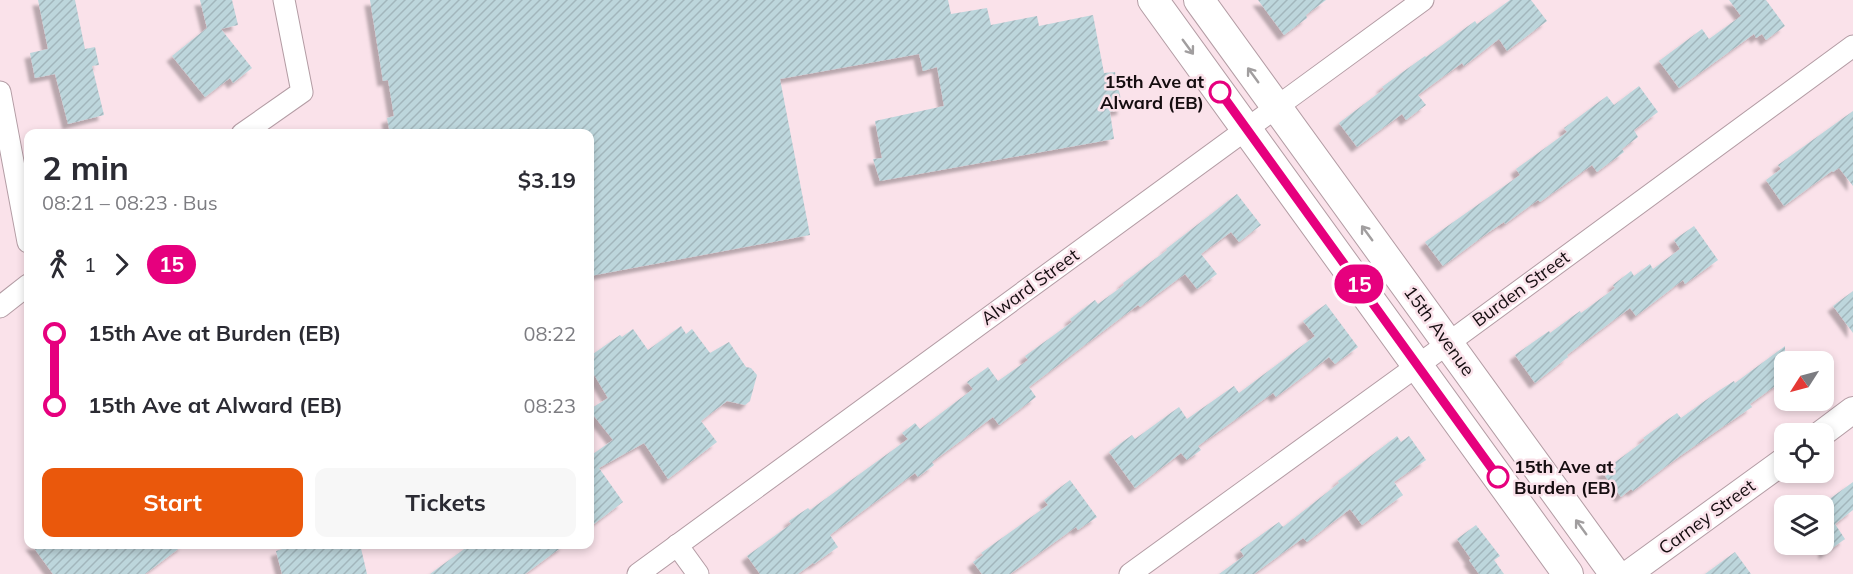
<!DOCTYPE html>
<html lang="en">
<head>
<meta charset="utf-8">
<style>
  :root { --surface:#fff; --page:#f7f7f7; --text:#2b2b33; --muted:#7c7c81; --accent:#ea580c }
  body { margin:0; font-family:Mulish,sans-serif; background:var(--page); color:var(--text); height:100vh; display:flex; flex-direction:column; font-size:22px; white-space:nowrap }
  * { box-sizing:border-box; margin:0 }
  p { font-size:20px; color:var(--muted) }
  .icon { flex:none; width:33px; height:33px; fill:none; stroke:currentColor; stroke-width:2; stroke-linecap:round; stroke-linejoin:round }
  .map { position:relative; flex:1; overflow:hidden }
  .details { position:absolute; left:24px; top:129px; width:570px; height:420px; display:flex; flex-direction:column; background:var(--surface); border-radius:12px; box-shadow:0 3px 9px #0003 }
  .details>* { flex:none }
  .badge { padding:0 12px; border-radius:20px; font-size:21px; line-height:39px }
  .needle { width:39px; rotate:234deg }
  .tools { position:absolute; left:1774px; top:351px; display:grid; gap:12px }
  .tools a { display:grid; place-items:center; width:60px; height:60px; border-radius:12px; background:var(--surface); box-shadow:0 3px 9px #0003; font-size:30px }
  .map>.badge { position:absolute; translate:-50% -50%; box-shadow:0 0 0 3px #fff }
  .legs { display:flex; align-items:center; gap:9px; height:66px; padding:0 18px; font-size:20px }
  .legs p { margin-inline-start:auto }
  .headline { display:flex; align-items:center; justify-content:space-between; height:102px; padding:0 18px }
  h1 { font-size:33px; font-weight:700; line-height:45px }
  .cta { display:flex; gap:12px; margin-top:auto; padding:12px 18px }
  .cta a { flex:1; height:69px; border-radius:12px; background:var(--accent); color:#fff; font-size:24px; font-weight:700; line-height:69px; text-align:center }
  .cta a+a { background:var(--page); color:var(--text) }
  ul { padding:0 18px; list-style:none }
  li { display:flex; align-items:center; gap:21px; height:72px; font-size:22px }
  li i { display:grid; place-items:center; width:9px; height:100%; margin:0 8px; background:currentColor }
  li i::after { content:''; width:15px; height:15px; margin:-8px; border:4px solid; border-radius:50%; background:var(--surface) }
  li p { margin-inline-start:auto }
  li:first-child i { background:linear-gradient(#0000 50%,currentColor 0) }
  li:last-child i { background:linear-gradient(currentColor 50%,#0000 0) }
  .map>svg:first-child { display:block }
</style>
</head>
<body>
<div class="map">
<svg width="1853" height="574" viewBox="0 0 1853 574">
  <defs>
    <pattern id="building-hatch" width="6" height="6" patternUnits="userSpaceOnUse" patternTransform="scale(1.5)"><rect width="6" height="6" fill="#bdd6dc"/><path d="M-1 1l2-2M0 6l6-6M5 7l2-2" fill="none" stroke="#a2b6bc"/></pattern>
    <filter id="shadow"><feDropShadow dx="-5.5" dy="5.5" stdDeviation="1.5" flood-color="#0004"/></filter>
  </defs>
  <rect width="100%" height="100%" fill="#fae2ea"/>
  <!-- building -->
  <g fill="url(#building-hatch)" filter="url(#shadow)">
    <path d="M38,0H75L85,49L95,47L99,65L92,66L104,115L68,124L55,74L35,78L30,53L48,49Z"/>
    <path d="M200,0H232L238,25L221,29L252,68L233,83L230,78L205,97L172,56L207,28Z"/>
    <path d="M370,0H948L951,14L987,8L991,25L1037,16L1039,26L1093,15L1104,73L1115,72L1123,109L1110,112L1114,139L880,181L873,159L882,158L875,121L944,106L937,67L923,71L919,54L780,79L810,235L590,276V134H390L387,118L394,116L388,80L383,81Z"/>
    <path d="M1258,0H1326L1306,15L1307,18L1284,35Z"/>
    <path d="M1510,0H1531L1547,21L1507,51L1499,39L1464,66L1462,63L1418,95L1426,105L1406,120L1402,114L1357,147L1339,123L1384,89L1382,87L1425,56L1426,57L1475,21L1477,24Z"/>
    <path d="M1729,0H1766L1785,26L1766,40L1762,34L1756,38L1754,34L1679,88L1659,61L1702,29L1709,39L1741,16Z"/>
    <path d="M1639,86L1658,112L1634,130L1638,137L1622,149L1624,152L1597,172L1592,165L1540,202L1538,200L1505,224L1504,222L1489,232L1443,266L1425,242L1520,175L1516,169L1567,132L1564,128L1607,96L1614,105Z"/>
    <path d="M1853,111V186L1839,168L1833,172L1832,171L1784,206L1766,180L1781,169L1778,165Z"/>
    <path d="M1237,194L1261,225L1239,242L1231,232L1201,254L1217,274L1197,289L1185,274L1140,307L1138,305L1029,387L1036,397L999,425L993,417L932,462L934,465L918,477L915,473L830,535L838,547L814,564L813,563L798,574H760L747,556L791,524L789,521L808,508L810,510L908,439L902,433L915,423L920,429L973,389L967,382L988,367L998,381L1028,360L1025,356L1072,322L1070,319L1095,300L1098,304L1124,285L1123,283L1167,250L1166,249Z"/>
    <path d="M1694,226L1718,260L1685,284L1683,280L1636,316L1630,308L1567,355L1568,357L1535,383L1515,355L1549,331L1550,333L1580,311L1581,313L1615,288L1613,285L1631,271L1634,276L1650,264L1653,269L1680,249L1674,240Z"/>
    <path d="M1853,291V333L1833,306Z"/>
    <path d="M1326,304L1358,347L1335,364L1329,357L1276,397L1273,393L1198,446L1201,450L1187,460L1181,453L1135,488L1109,452L1132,435L1135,439L1179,407L1187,419L1234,386L1239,393L1315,336L1303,321Z"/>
    <path d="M681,326L686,334L692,329L710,353L729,342L746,367L751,368L757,375L750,401L745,405L727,401L701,421L717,442L668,479L644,443L599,468L623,502L590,527V456L613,440L590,411V409L608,398L590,368V361L595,357L593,354L620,335L622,337L633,329L648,350Z"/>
    <path d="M1785,346V379L1750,404L1752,407L1680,456L1633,491L1631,489L1621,497L1602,472L1645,440L1643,438L1677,413L1681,418L1720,390L1734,381L1735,383Z"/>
    <path d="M1397,436L1401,442L1409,436L1426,460L1394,482L1403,495L1362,525L1350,509L1307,542L1303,538L1254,574H1219L1244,556L1240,550L1279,522L1283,527L1339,483L1338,481Z"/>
    <path d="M1070,480L1097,517L1078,530L1076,527L1010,574H982L973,562L983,555L981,553L1048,505L1044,500Z"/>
    <path d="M1853,482V510L1835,524L1845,539L1824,554V503Z"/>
    <path d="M1476,525L1500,556L1494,560L1504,574H1479L1469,560L1471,559L1457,539Z"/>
    <path d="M31,544H185L145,574H53Z"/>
    <path d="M285,544H360L367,574H282L276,551L286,548Z"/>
    <path d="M471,544H566L525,574H430Z"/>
    <path d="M1735,552L1751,574H1705Z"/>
  </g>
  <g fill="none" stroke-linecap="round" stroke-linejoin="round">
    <!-- minor casing -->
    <g stroke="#b39ca4" stroke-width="23">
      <g id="minor">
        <path d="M0,92L28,242"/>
        <path d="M242,134L302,92L284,0"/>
        <path d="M0,307L28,285"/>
        <path d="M677,545L698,574"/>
        <path d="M638,574L1423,0"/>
        <path d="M1130,574L1417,366L1853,46"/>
      </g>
    </g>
    <!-- tertiary casing -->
    <g stroke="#b39ca4" stroke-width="28">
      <g id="tertiary">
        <path d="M1821,434L1853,410"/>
        <path d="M1628,574L1785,460"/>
      </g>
    </g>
    <!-- secondary casing -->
    <g stroke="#b39ca4" stroke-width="32">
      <g id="secondary">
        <path d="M1153,0L1568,574"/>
        <path d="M1199,0L1615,574"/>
      </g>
    </g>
    <!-- minor -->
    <use href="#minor" stroke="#fff" stroke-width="21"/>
    <!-- tertiary -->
    <use href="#tertiary" stroke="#fff" stroke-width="26"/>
    <!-- secondary -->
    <use href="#secondary" stroke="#fff" stroke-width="30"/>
  </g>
  <!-- one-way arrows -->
  <defs><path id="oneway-shaft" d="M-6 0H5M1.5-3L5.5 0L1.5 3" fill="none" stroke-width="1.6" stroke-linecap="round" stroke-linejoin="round" transform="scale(1.5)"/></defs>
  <g stroke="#a19e9f">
    <use href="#oneway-shaft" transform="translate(1188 47) rotate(54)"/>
    <use href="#oneway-shaft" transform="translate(1253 75) rotate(-126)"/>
    <use href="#oneway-shaft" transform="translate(1367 233) rotate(-126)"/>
    <use href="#oneway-shaft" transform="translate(1581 527) rotate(-126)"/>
  </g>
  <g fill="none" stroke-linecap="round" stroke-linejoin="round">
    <!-- line-1 casing -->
    <g stroke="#fff" stroke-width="14">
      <path id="line-1" d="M1220,92L1498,477"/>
    </g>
    <!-- line-1 -->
    <use href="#line-1" stroke="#e6007e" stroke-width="9"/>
  </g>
  <!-- markers -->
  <g fill="#fff" stroke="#e6007e" stroke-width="3">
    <circle cx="1220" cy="92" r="10"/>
    <circle cx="1498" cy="477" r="10"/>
  </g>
  <g text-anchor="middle" stroke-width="5" stroke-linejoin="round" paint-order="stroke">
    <!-- stop labels -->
    <g font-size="18" font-weight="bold" fill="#150d10" stroke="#fae2ea" text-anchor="end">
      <text x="1204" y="88">15th Ave at<tspan x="1204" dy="21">Alward (EB)</tspan></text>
      <text x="1514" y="473" text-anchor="start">15th Ave at<tspan x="1514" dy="21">Burden (EB)</tspan></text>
    </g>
    <!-- street labels -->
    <g font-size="18" fill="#150d10" stroke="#fae2ea">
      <text transform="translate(1030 287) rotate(-36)" y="6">Alward Street</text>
      <text transform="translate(1521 289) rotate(-36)" y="6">Burden Street</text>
      <text transform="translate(1439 331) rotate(54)" y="6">15th Avenue</text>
      <text transform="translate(1707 517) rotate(-36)" y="6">Carney Street</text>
    </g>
  </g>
</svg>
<div class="tools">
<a><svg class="needle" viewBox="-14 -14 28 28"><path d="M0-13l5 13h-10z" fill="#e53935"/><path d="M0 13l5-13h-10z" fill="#7c7c81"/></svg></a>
<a><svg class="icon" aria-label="locate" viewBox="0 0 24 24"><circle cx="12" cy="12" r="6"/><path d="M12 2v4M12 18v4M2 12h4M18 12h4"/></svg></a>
<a><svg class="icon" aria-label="layers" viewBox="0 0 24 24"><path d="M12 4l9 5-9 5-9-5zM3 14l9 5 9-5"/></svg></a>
</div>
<b class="badge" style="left:1359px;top:284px;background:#e6007e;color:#fff">15</b>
<section class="details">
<div class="headline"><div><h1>2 min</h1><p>08:21 – 08:23 · Bus</p></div><b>$3.19</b></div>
<div class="legs"><svg class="icon" aria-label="walk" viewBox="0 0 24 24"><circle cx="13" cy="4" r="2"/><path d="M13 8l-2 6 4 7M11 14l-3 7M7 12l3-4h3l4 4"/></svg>1<svg class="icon" aria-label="forward" viewBox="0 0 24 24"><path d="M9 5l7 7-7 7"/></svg><b class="badge" style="background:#e6007e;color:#fff">15</b></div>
<ul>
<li><i style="color:#e6007e"></i><b>15th Ave at Burden (EB)</b><p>08:22</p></li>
<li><i style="color:#e6007e"></i><b>15th Ave at Alward (EB)</b><p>08:23</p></li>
</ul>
<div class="cta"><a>Start</a><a>Tickets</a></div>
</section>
</div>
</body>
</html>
